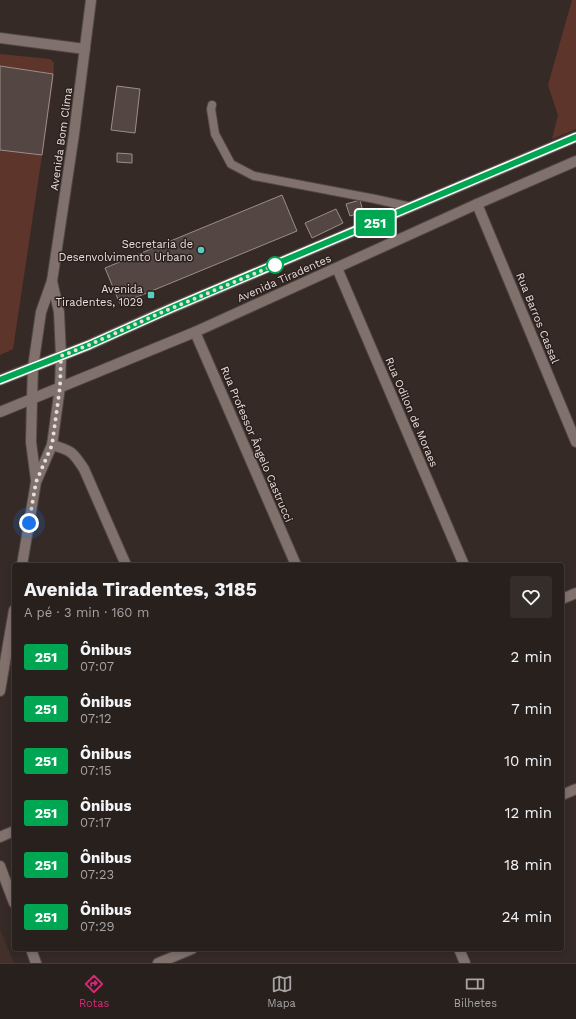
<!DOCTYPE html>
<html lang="pt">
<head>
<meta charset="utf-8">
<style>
  :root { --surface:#28201d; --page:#342d2a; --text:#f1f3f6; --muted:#a5a3a4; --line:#443e3b; --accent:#db2777 }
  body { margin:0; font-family:"Work Sans",sans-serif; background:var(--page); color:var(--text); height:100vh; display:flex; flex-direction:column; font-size:15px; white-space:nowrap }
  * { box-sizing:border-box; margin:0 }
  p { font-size:13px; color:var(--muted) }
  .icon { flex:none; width:22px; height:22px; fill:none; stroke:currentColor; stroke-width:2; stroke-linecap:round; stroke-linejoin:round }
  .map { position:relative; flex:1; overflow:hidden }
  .sheet { position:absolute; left:12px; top:563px; width:552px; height:388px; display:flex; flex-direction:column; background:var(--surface); border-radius:4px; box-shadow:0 2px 6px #0003,0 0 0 1px var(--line) }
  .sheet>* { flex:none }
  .badge { padding:0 8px; border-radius:3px; font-size:14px; line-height:26px }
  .you { position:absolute; width:20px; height:20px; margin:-10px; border:3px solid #fff; border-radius:50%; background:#1a73e8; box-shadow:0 0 0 6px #1a73e833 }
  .map>.badge { position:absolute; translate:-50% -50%; box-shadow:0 0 0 2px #fff }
  .round { display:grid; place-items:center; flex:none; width:42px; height:42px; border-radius:4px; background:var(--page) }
  .summary { display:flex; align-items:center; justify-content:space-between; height:68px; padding:0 12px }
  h1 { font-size:19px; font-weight:700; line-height:30px }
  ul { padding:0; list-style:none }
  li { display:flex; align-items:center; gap:12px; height:52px; padding:0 12px }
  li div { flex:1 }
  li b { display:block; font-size:15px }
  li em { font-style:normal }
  li .badge { min-width:44px; font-weight:700; text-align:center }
  .tabs { display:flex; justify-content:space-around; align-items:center; height:56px; border-top:1px solid var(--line); background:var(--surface); font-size:11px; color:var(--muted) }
  .tabs a { display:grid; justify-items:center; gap:2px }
  .tabs .active { color:var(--accent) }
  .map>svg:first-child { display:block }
</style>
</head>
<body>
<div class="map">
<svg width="576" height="963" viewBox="0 0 576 963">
  <rect width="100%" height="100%" fill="#362a27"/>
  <!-- built -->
  <path fill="#44302b" d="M0,929L14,963H0Z"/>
  <!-- green -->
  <g fill="#5e352b">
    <path d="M572,0H576V129L552,139L558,115L548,85Z"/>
    <path d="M0,54L50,59L54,63L53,82L13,349L0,355Z"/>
  </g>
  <!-- building -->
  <g fill="#544643" stroke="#9d8d89">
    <path d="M0,66L53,74L42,155L0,150Z"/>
    <path d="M117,86L140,89L135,133L111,130Z"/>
    <path d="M117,153L132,154V163L117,162Z"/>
    <path d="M282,195L297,231L120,304L105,268Z"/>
    <path d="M360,200L363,212L350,216L346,204Z"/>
    <path d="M336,209L343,223L312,238L305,223Z"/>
  </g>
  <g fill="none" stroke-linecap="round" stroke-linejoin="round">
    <!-- service casing -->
    <g stroke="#514744" stroke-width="10">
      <path id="service" d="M212,105L211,109L215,134L231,164L254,176L375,199L411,207"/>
    </g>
    <!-- minor casing -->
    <g stroke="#514744" stroke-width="12">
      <g id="minor">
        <path d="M0,38L85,49"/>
        <path d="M477,204L576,442"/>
        <path d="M337,268L464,565"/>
        <path d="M52,281L59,312L61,356"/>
        <path d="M195,332L296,565"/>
        <path d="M33,367L41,312L52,281L74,134L91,0"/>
        <path d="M52,445C71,450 73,452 84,469L126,565"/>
        <path d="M562,599L576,593"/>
        <path d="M562,795L576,789"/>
        <path d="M0,837L14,831"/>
        <path d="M459,949L465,963"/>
        <path d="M158,963L192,949"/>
      </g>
    </g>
    <!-- secondary casing -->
    <g stroke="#514744" stroke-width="12">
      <g id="secondary">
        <path d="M33,367L32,399L31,442L36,480"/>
        <path d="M0,380L89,345L158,314L576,137"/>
        <path d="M0,412L195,332L477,204L576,161"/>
        <path d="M22,565L36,482L52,445L60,387L61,356"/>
        <path d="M0,691L14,610"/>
        <path d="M0,866L14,903"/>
        <path d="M31,949L36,963"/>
      </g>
    </g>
    <!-- service -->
    <use href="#service" stroke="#80716d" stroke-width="8"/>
    <!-- minor -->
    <use href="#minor" stroke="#80716d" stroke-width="10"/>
    <!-- secondary -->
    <use href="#secondary" stroke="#80716d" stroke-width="10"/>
  </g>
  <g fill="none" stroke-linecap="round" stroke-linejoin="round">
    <!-- line casing -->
    <g stroke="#fff" stroke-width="9">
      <path id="line" d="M0,380L89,345L172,308L576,137"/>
    </g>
    <!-- line -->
    <use href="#line" stroke="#00a651" stroke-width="6"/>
    <!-- walk -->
    <path stroke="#e6dedb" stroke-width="4" stroke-dasharray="0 7.2" d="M29,523L36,482L52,445L60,387L61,356L89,345L158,314L275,265"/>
  </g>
  <!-- markers -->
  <g fill="#59cebf" stroke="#2c201d" stroke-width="1.5">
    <circle cx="201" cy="250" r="4"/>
    <rect x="147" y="291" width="8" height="8" rx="2"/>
  </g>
  <circle fill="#fff" stroke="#00a651" stroke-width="2" cx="275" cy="265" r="8"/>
  <g text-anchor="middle" stroke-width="3" stroke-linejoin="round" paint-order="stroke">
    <!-- street labels -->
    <g font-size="11" fill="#e6dedb" stroke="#2c201d">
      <text transform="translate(61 139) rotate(-82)" y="4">Avenida Bom Clima</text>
      <text transform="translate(284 278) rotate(-24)" y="4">Avenida Tiradentes</text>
      <text transform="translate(538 318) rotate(68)" y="4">Rua Barros Cassal</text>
      <text transform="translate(412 412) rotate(67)" y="4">Rua Odilon de Moraes</text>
      <text transform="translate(257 444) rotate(67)" y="4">Rua Professor Ângelo Castrucci</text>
    </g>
    <!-- poi labels -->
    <g font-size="11" fill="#e6dedb" stroke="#2c201d" text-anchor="end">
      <text x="193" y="248">Secretaria de<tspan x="193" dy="13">Desenvolvimento Urbano</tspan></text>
      <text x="143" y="293">Avenida<tspan x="143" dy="13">Tiradentes, 1029</tspan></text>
    </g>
  </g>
</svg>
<div class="you" style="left:29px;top:523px"></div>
<b class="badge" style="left:375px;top:223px;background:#00a651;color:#fff">251</b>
<section class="sheet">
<div class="summary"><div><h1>Avenida Tiradentes, 3185</h1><p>A pé · 3 min · 160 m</p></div><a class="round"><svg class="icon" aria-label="heart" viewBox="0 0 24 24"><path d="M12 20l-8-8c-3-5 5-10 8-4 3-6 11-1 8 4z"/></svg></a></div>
<ul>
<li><span class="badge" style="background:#00a651;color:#fff">251</span><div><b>Ônibus</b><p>07:07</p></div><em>2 min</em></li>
<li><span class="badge" style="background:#00a651;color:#fff">251</span><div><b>Ônibus</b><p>07:12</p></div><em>7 min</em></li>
<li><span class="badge" style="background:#00a651;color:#fff">251</span><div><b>Ônibus</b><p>07:15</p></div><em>10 min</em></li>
<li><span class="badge" style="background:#00a651;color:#fff">251</span><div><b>Ônibus</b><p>07:17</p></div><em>12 min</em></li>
<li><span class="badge" style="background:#00a651;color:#fff">251</span><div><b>Ônibus</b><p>07:23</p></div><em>18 min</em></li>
<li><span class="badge" style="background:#00a651;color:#fff">251</span><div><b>Ônibus</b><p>07:29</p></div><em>24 min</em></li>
</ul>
</section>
</div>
<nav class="tabs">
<a class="active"><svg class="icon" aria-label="directions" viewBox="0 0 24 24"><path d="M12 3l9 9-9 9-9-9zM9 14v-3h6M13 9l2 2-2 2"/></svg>Rotas</a>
<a><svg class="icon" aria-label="map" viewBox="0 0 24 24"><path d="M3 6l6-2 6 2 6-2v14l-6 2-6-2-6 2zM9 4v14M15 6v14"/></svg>Mapa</a>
<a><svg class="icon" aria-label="tickets" viewBox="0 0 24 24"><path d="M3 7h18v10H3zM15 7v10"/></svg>Bilhetes</a>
</nav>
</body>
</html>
